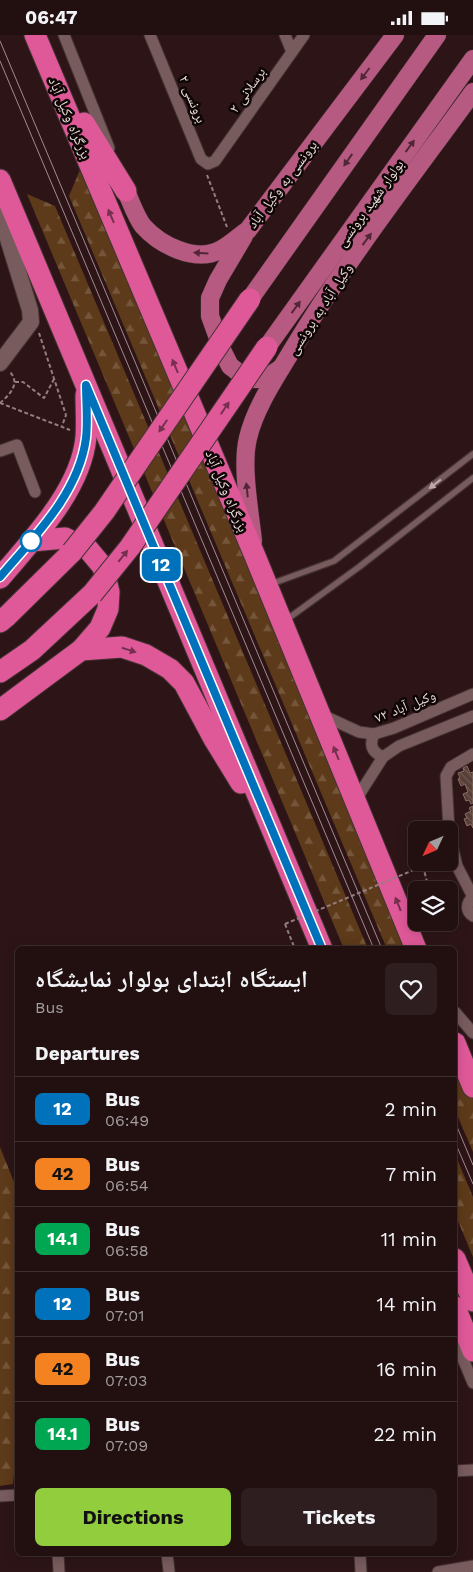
<!DOCTYPE html>
<html lang="en">
<head>
<meta charset="utf-8">
<style>
  :root { --surface:#221011; --page:#2e1e1f; --text:#f1f3f6; --muted:#a29d9f; --line:#3f3031; --accent:#92cd3e }
  body { margin:0; font-family:"Work Sans","Noto Naskh Arabic",sans-serif; background:var(--page); color:var(--text); height:100vh; display:flex; flex-direction:column; font-size:19px; white-space:nowrap }
  * { box-sizing:border-box; margin:0 }
  p { font-size:16px; color:var(--muted) }
  .icon { flex:none; width:28px; height:28px; fill:none; stroke:currentColor; stroke-width:2; stroke-linecap:round; stroke-linejoin:round }
  .map { position:relative; flex:1; overflow:hidden }
  .side { position:absolute; left:15px; top:911px; width:442px; height:610px; display:flex; flex-direction:column; background:var(--surface); border-radius:8px; box-shadow:0 2px 12px #0003,0 0 0 1px var(--line) }
  .side>* { flex:none }
  .badge { padding:0 10px; border-radius:8px; font-size:18px; line-height:32px }
  .needle { width:32px; rotate:226deg }
  .fabs { position:absolute; left:408px; top:786px; display:grid; gap:10px }
  .fabs a { display:grid; place-items:center; width:50px; height:50px; border-radius:8px; background:var(--surface); box-shadow:0 2px 12px #0003,0 0 0 1px var(--line); font-size:25px }
  .map>.badge { position:absolute; translate:-50% -50%; box-shadow:0 0 0 2px #fff }
  h2 { padding:0 20px; font-size:19px; line-height:45px }
  .round { display:grid; place-items:center; flex:none; width:52px; height:52px; border-radius:8px; background:var(--page) }
  .summary { display:flex; align-items:center; justify-content:space-between; height:85px; padding:0 20px }
  h1 { font-size:24px; font-weight:700; line-height:38px }
  .button { display:flex; gap:10px; margin-top:auto; padding:10px 20px }
  .button a { flex:1; height:58px; border-radius:8px; background:var(--accent); color:#111; font-size:20px; font-weight:700; line-height:58px; text-align:center }
  .button a+a { background:var(--page); color:var(--text) }
  ul { padding:0; list-style:none }
  li { display:flex; align-items:center; gap:15px; height:65px; padding:0 20px; border-top:1px solid var(--line) }
  li div { flex:1 }
  li b { display:block; font-size:19px }
  li em { font-style:normal }
  li .badge { min-width:55px; font-weight:700; text-align:center }
  .status { display:flex; justify-content:space-between; align-items:center; height:35px; padding:0 25px; background:var(--surface); direction:ltr }
  .status svg { height:14px; fill:currentColor }
  .map>svg:first-child { display:block }
</style>
</head>
<body>
<div class="status"><b>06:47</b><svg viewBox="0 0 49 12"><path d="M0 12V9h3v3zM5 12V6h3v6zM10 12V3h3v9zM15 12V0h3v12zM26 1h20v11H26zM47 4h2v5h-2z"/></svg></div>
<div class="map">
<svg width="473" height="1537" viewBox="0 0 473 1537">
  <defs>
    <pattern id="forest-firs" width="22" height="20" patternUnits="userSpaceOnUse" patternTransform="scale(1.25)"><rect width="22" height="20" fill="#5d3a19"/><path d="M5 1l3.5 6h-7zM16 11l3.5 6h-7z" fill="#75563a"/></pattern>
    <pattern id="building-back-hatch" width="6" height="6" patternUnits="userSpaceOnUse" patternTransform="scale(1.25)"><rect width="6" height="6" fill="#573e36"/><path d="M-1 5l2 2M0 0l6 6M5-1l2 2" fill="none" stroke="#6f5952"/></pattern>
  </defs>
  <rect width="100%" height="100%" fill="#2d1517"/>
  <!-- forest -->
  <g fill="url(#forest-firs)">
    <path d="M82,130L413,914H387L69,161Z"/>
    <path d="M27,159L55,171L368,914H344Z"/>
    <path d="M455,1014L473,1057V1117L455,1075Z"/>
    <path d="M0,1112L18,1157V1393L13,1449L0,1451Z"/>
    <path d="M455,1119L473,1162V1222L455,1179Z"/>
  </g>
  <!-- building -->
  <g fill="url(#building-back-hatch)" stroke="#886c63">
    <path d="M467,731L470,738L473,737V768L471,769L469,765L466,766L463,759L468,757L465,749L461,751L458,744L460,743L458,738L464,736L463,733Z"/>
    <path d="M473,771V793L471,789L467,791L464,784L467,783L465,779L471,776L469,773Z"/>
  </g>
  <g fill="none" stroke-linecap="round" stroke-linejoin="round">
    <!-- lane casing -->
    <g stroke="#443234" stroke-width="8">
      <g id="lane">
        <path d="M271,549L334,526L473,419"/>
        <path d="M286,585L359,532L473,443"/>
      </g>
    </g>
    <!-- street casing -->
    <g stroke="#443234" stroke-width="13">
      <g id="street">
        <path d="M64,0L109,113"/>
        <path d="M150,0L201,124L208,129L215,126L304,0"/>
        <path d="M285,0L292,17"/>
        <path d="M0,416L17,410L35,457"/>
        <path d="M320,679L359,697L374,699L394,693L473,659"/>
        <path d="M374,699C369,710 372,717 383,722"/>
        <path d="M355,766L383,722L399,711L473,681"/>
        <path d="M449,795L446,741L451,732L473,719"/>
        <path d="M449,798L457,831L473,862"/>
        <path d="M473,862C466,868 465,876 473,881"/>
        <path d="M455,977L473,998"/>
        <path d="M455,1305L473,1348"/>
        <path d="M455,1436L473,1435"/>
        <path d="M0,1461L18,1460"/>
        <path d="M58,1519L59,1537"/>
        <path d="M167,1519L169,1536"/>
        <path d="M360,1519L361,1537"/>
        <path d="M438,1537L473,1531"/>
      </g>
    </g>
    <!-- secondary casing -->
    <g stroke="#443234" stroke-width="18">
      <path id="secondary" d="M0,178L30,275L31,287L0,328"/>
    </g>
    <!-- primary casing -->
    <g stroke="#443234" stroke-width="19">
      <g id="primary">
        <path d="M126,156C131,167 136,182 143,191C160,210 195,228 220,215C230,210 239,201 248,195L395,0"/>
        <path d="M244,201L218,245L210,263V281L223,317L230,331L247,344H265L281,333"/>
        <path d="M250,264L437,0"/>
        <path d="M267,312L473,24"/>
        <path d="M253,506C250,477 241,431 248,403C255,372 278,339 294,312C348,223 412,141 473,57"/>
      </g>
    </g>
    <!-- highway casing -->
    <g stroke="#443234" stroke-width="23">
      <g id="highway">
        <path d="M35,0L255,521L416,914"/>
        <path d="M84,88L126,156"/>
        <path d="M0,145L322,914"/>
        <path d="M0,543C33,504 81,455 86,402C87,389 86,374 86,360"/>
        <path d="M0,587L6,582L72,517"/>
        <path d="M81,615L122,612L146,620L170,634L184,648L214,704L241,748"/>
        <path d="M0,637L32,615L92,559"/>
        <path d="M0,675L81,615L100,593L108,574L109,557L103,532L88,514L65,503L31,506"/>
        <path d="M455,1008L473,1052"/>
        <path d="M455,1224L473,1266"/>
        <path d="M455,1272L473,1316"/>
      </g>
    </g>
    <!-- path -->
    <g stroke="#937f80" stroke-width="2" stroke-dasharray="4 2.5" stroke-linecap="butt">
      <path d="M207,140L227,192"/>
      <path d="M39,298L66,380L62,391"/>
      <path d="M15,347H23L44,363L54,344"/>
      <path d="M0,368L70,395"/>
      <path d="M0,368C9,360 21,349 10,337"/>
      <path d="M423,831L429,855"/>
      <path d="M285,889L295,914"/>
    </g>
    <!-- lane -->
    <use href="#lane" stroke="#785b5c" stroke-width="5.5"/>
    <!-- street -->
    <use href="#street" stroke="#785b5c" stroke-width="11"/>
    <!-- secondary -->
    <use href="#secondary" stroke="#785b5c" stroke-width="16"/>
    <!-- primary -->
    <use href="#primary" stroke="#b65a81" stroke-width="18"/>
    <!-- highway -->
    <use href="#highway" stroke="#df5999" stroke-width="21"/>
    <!-- tram -->
    <g stroke="#a18d8e" stroke-width="1">
      <path d="M0,6L382,914"/>
      <path d="M0,26L374,914"/>
      <path d="M455,1087L473,1130"/>
      <path d="M455,1107L473,1149"/>
    </g>
    <!-- highway-bridge casing -->
    <g stroke="#443234" stroke-width="23" stroke-linecap="butt">
      <g id="highway-bridge">
        <path d="M72,517L104,477L250,264"/>
        <path d="M92,559L130,512L267,312"/>
      </g>
    </g>
    <!-- path-bridge -->
    <path stroke="#937f80" stroke-width="2" stroke-dasharray="4 2.5" stroke-linecap="butt" d="M285,889L423,831"/>
    <!-- highway-bridge -->
    <use href="#highway-bridge" stroke="#df5999" stroke-width="21"/>
  </g>
  <!-- one-way arrows -->
  <defs><path id="oneway-solid" d="M-6-.8H1V-3.2L6.5 0L1 3.2V.8H-6Z" transform="scale(1.25)"/></defs>
  <g fill="#512737">
    <use href="#oneway-solid" transform="translate(365 39) rotate(127)"/>
    <use href="#oneway-solid" transform="translate(410 111) rotate(-54)"/>
    <use href="#oneway-solid" transform="translate(348 125) rotate(125)"/>
    <use href="#oneway-solid" transform="translate(367 204) rotate(-54)"/>
    <use href="#oneway-solid" transform="translate(201 218) rotate(-176)"/>
    <use href="#oneway-solid" transform="translate(296 272) rotate(-54)"/>
    <use href="#oneway-solid" transform="translate(247 455) rotate(-96)"/>
  </g>
  <g fill="#762f4f">
    <use href="#oneway-solid" transform="translate(111 181) rotate(-113)"/>
    <use href="#oneway-solid" transform="translate(175 331) rotate(-113)"/>
    <use href="#oneway-solid" transform="translate(225 373) rotate(-56)"/>
    <use href="#oneway-solid" transform="translate(163 391) rotate(124)"/>
    <use href="#oneway-solid" transform="translate(123 521) rotate(-51)"/>
    <use href="#oneway-solid" transform="translate(129 615) rotate(17)"/>
    <use href="#oneway-solid" transform="translate(336 718) rotate(-112)"/>
    <use href="#oneway-solid" transform="translate(398 869) rotate(-112)"/>
  </g>
  <use fill="#bea8a9" href="#oneway-solid" transform="translate(435 449) rotate(142)"/>
  <g fill="none" stroke-linecap="round" stroke-linejoin="round">
    <!-- line casing -->
    <g stroke="#fff" stroke-width="11">
      <path id="line" d="M0,542C34,502 79,458 86,403C88,386 86,367 86,350L322,914"/>
    </g>
    <!-- line -->
    <use href="#line" stroke="#0072bc" stroke-width="8"/>
  </g>
  <!-- markers -->
  <circle fill="#fff" stroke="#0072bc" stroke-width="2.5" cx="31" cy="506" r="10"/>
  <g text-anchor="middle" stroke-width="5" stroke-linejoin="round" paint-order="stroke">
    <!-- street labels -->
    <g font-size="14" fill="#eddcdc" stroke="#0e0505">
      <text transform="translate(247 55) rotate(-55)" y="5">برسلانی ۲</text>
      <text transform="translate(193 64) rotate(68)" y="5">برونسی ۲</text>
      <text transform="translate(70 83) rotate(67)" y="5">بزرگراه وکیل آباد</text>
      <text transform="translate(282 149) rotate(-53)" y="5">برونسی به وکیل آباد</text>
      <text transform="translate(370 168) rotate(-54)" y="5">بولوار شهید برونسی</text>
      <text transform="translate(320 274) rotate(-57)" y="5">وکیل آباد به برونسی</text>
      <text transform="translate(227 456) rotate(67)" y="5">بزرگراه وکیل آباد</text>
      <text transform="translate(405 671) rotate(-22)" y="5">۷۲ وکیل آباد</text>
    </g>
  </g>
</svg>
<div class="fabs">
<a><svg class="needle" viewBox="-14 -14 28 28"><path d="M0-13l5 13h-10z" fill="#e53935"/><path d="M0 13l5-13h-10z" fill="#a29d9f"/></svg></a>
<a><svg class="icon" aria-label="layers" viewBox="0 0 24 24"><path d="M12 4l9 5-9 5-9-5zM3 14l9 5 9-5"/></svg></a>
</div>
<b class="badge" style="left:161px;top:530px;background:#0072bc;color:#fff">12</b>
<section class="side">
<div class="summary"><div><h1>ایستگاه ابتدای بولوار نمایشگاه</h1><p>Bus</p></div><a class="round"><svg class="icon" aria-label="heart" viewBox="0 0 24 24"><path d="M12 20l-8-8c-3-5 5-10 8-4 3-6 11-1 8 4z"/></svg></a></div>
<h2>Departures</h2>
<ul>
<li><span class="badge" style="background:#0072bc;color:#fff">12</span><div><b>Bus</b><p>06:49</p></div><em>2 min</em></li>
<li><span class="badge" style="background:#f58220;color:#111">42</span><div><b>Bus</b><p>06:54</p></div><em>7 min</em></li>
<li><span class="badge" style="background:#00a651;color:#fff">14.1</span><div><b>Bus</b><p>06:58</p></div><em>11 min</em></li>
<li><span class="badge" style="background:#0072bc;color:#fff">12</span><div><b>Bus</b><p>07:01</p></div><em>14 min</em></li>
<li><span class="badge" style="background:#f58220;color:#111">42</span><div><b>Bus</b><p>07:03</p></div><em>16 min</em></li>
<li><span class="badge" style="background:#00a651;color:#fff">14.1</span><div><b>Bus</b><p>07:09</p></div><em>22 min</em></li>
</ul>
<div class="button"><a>Directions</a><a>Tickets</a></div>
</section>
</div>
</body>
</html>
